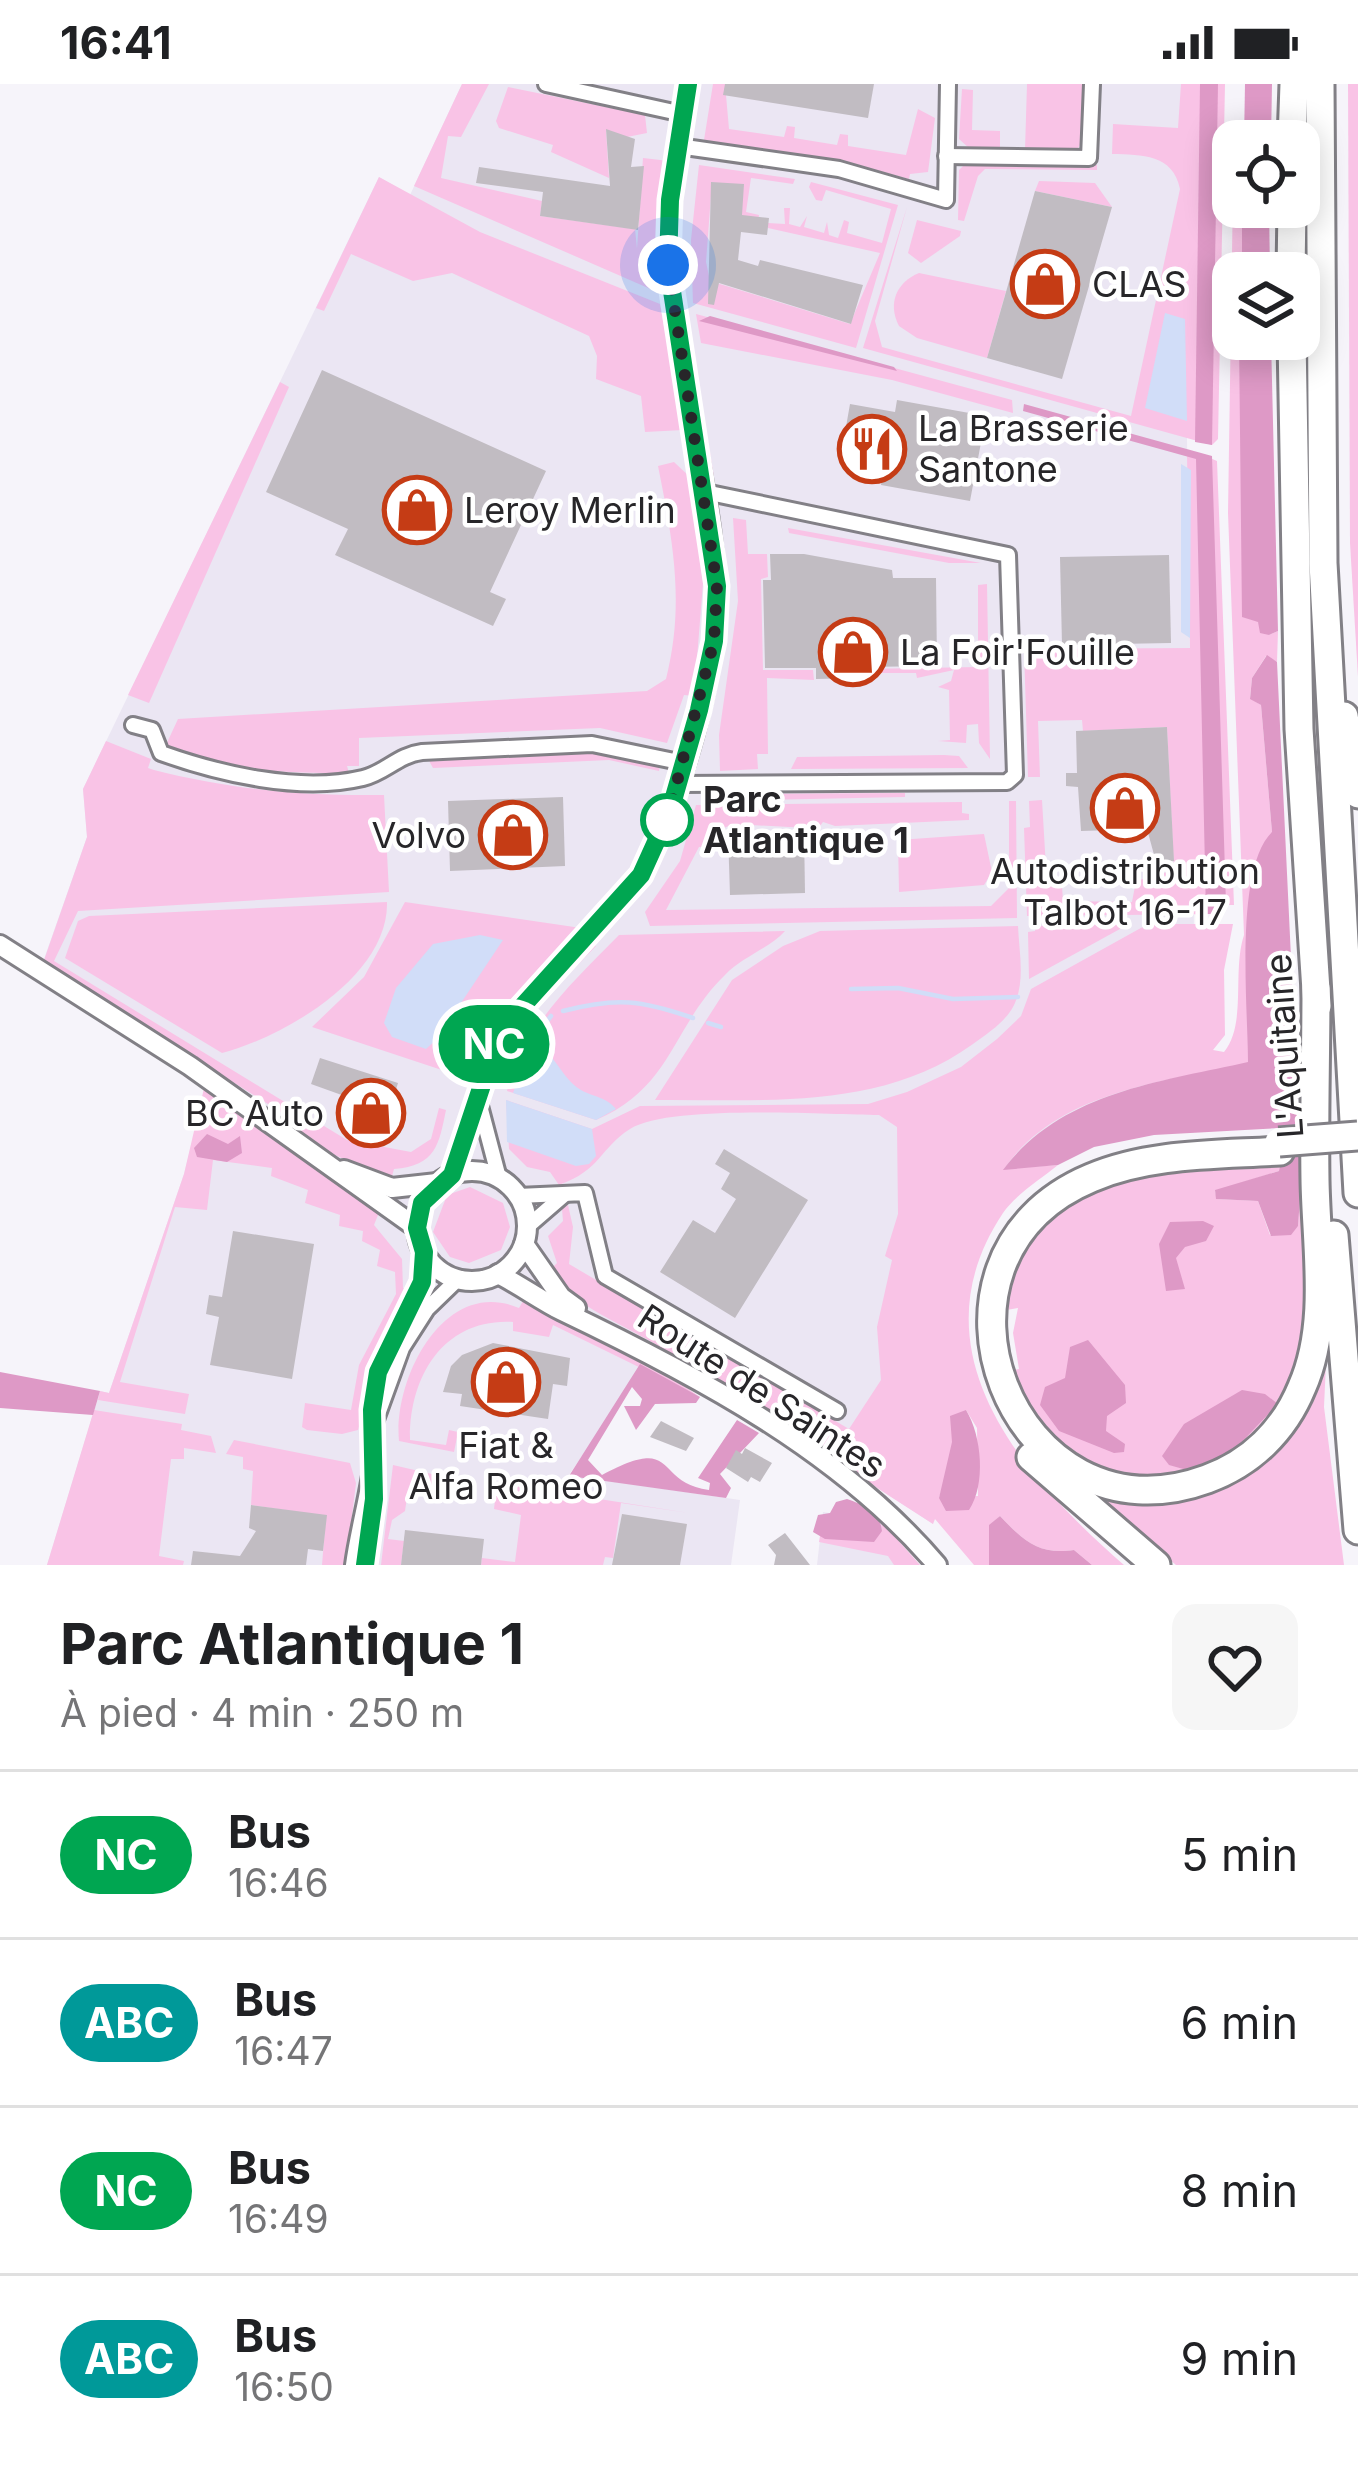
<!DOCTYPE html>
<html lang="fr">
<head>
<meta charset="utf-8">
<style>
  :root { --surface:#fff; --page:#f6f6f6; --text:#202124; --muted:#757577; --line:#e0e0e0 }
  body { margin:0; font-family:Inter,sans-serif; background:var(--page); color:var(--text); height:100vh; display:flex; flex-direction:column; font-size:45px; white-space:nowrap }
  * { box-sizing:border-box; margin:0 }
  p { font-size:39px; color:var(--muted) }
  .icon { flex:none; width:66px; height:66px; fill:none; stroke:currentColor; stroke-width:2; stroke-linecap:round; stroke-linejoin:round }
  .map { position:relative; height:1481px; overflow:hidden }
  .side { display:flex; flex-direction:column; background:var(--surface); flex:1 }
  .side>* { flex:none }
  .badge { padding:0 24px; border-radius:39px; font-size:42px; line-height:78px }
  .buttons { position:absolute; left:1212px; top:36px; display:grid; gap:24px }
  .buttons a { display:grid; place-items:center; width:108px; height:108px; border-radius:24px; background:var(--surface); box-shadow:0 6px 30px #0003; font-size:60px }
  .you { position:absolute; width:60px; height:60px; margin:-30px; border:9px solid #fff; border-radius:50%; background:#1a73e8; box-shadow:0 0 0 18px #1a73e833 }
  .map>.badge { position:absolute; translate:-50% -50%; box-shadow:0 0 0 6px #fff }
  .round { display:grid; place-items:center; flex:none; width:126px; height:126px; border-radius:24px; background:var(--page) }
  .summary { display:flex; align-items:center; justify-content:space-between; height:204px; padding:0 60px }
  h1 { font-size:57px; font-weight:700; line-height:90px }
  ul { padding:0; list-style:none }
  li { display:flex; align-items:center; gap:36px; height:168px; padding:0 60px; border-top:3px solid var(--line) }
  li div { flex:1 }
  li b { display:block; font-size:45px }
  li em { font-style:normal }
  li .badge { min-width:132px; font-weight:700; text-align:center }
  .status { display:flex; justify-content:space-between; align-items:center; height:84px; padding:0 60px; background:var(--surface); direction:ltr }
  .status svg { height:33px; fill:currentColor }
  .map>svg:first-child { display:block }
</style>
</head>
<body>
<div class="status"><b>16:41</b><svg viewBox="0 0 49 12"><path d="M0 12V9h3v3zM5 12V6h3v6zM10 12V3h3v9zM15 12V0h3v12zM26 1h20v11H26zM47 4h2v5h-2z"/></svg></div>
<div class="map">
<svg width="1358" height="1481" viewBox="0 0 1358 1481">
  <rect width="100%" height="100%" fill="#f6f4fa"/>
  <!-- built -->
  <g fill="#ebe6f3">
    <path d="M462,0H1182L1196,990L972,1127L933,1440L657,1261L569,1391L740,1416L731,1481H47L100,1307L109,1309L184,1090L211,982L44,875L87,753L83,705L379,93L410,111Z"/>
    <path d="M823,1428L881,1437L912,1481H817Z"/>
  </g>
  <!-- green -->
  <g fill="#f9c3e6" fill-rule="evenodd">
    <path d="M462,0H489L461,53L448,52L441,94L542,117L540,132L635,145L637,165L643,74L669,77L661,129L662,210L414,102Z"/>
    <path d="M713,0H725L729,45L784,53L787,42L795,43L794,54L837,61L840,50L848,51V62L906,71L918,25L935,34L928,88L910,90L909,95L838,76L704,56Z"/>
    <path d="M1027,0H1087L1084,55L1078,64L1025,66Z"/>
    <path d="M1181,0H1225L1218,355L1212,361L863,264L907,123L875,237L882,263L1131,332L1180,105C1173,70 1142,71 1112,70L1113,40L1178,44Z"/>
    <path d="M1348,0H1358V593L1350,459Z"/>
    <path d="M508,3L645,31L647,49L627,53L606,46L609,94L551,68L553,61L499,44L496,37Z"/>
    <path d="M962,5L973,6L972,46L1000,47V65L969,64L959,55Z"/>
    <path d="M968,77L1097,81V86L985,85L978,92L964,137L958,136L959,86Z"/>
    <path d="M699,81L795,95L793,100L751,94L746,128L759,131L758,139L742,137L712,98L706,178L710,197L850,240L880,169L768,144V139L785,140L784,124H790L789,140L800,143L807,132L804,143L824,149L827,138L829,151L838,154L844,136L849,138L847,149L882,159L891,125L826,106L822,117L816,116L809,103L811,98L898,121L856,264L693,219L691,156Z"/>
    <path d="M379,93L480,148L660,220L683,346L645,348L641,312L596,295L597,272L589,252L452,189L413,197L351,170L324,227L316,224Z"/>
    <path d="M1039,97L1095,99L1112,123L1035,107Z"/>
    <path d="M1233,105V123H1242V189H1233V255H1239L1258,538L1269,551L1278,547L1277,578L1266,572L1252,594L1250,614L1261,621L1272,748L1249,979C1163,998 1058,1007 1004,1085L1058,1081C1041,1095 1015,1111 1003,1129C911,1267 1022,1392 1124,1481H1092L1074,1466C1038,1471 1024,1457 1000,1432L989,1442V1481H974L935,1435L933,1440C843,1382 753,1321 662,1264C621,1239 580,1225 547,1189L557,1179L548,1152L563,1137L562,1125L568,1121L573,1143L569,1180L849,1345L881,1296L877,1243L892,1176L885,1172L898,1130L897,1043L879,1031C827,1031 670,1020 630,1045C600,1064 601,1086 559,1101L550,1088L527,1083L509,1065L506,1016L592,1045L640,1022L868,1020L907,1008L961,983L997,955L1021,932L1031,905L1148,840H1233L1224,886L1225,951L1213,966L1224,968C1247,940 1232,887 1244,851L1228,429ZM966,1326L977,1344L978,1412L939,1414Z"/>
    <path d="M917,136L961,147L960,152L921,179L908,169Z"/>
    <path d="M919,189L1006,207L987,274L917,254L899,242C887,219 897,198 919,189Z"/>
    <path d="M679,224L686,226L714,392L707,387Z"/>
    <path d="M696,230L1012,316L1013,329L892,296L701,259Z"/>
    <path d="M280,298L289,303L149,619L128,611Z"/>
    <path d="M1196,368L1217,377L1234,821H1220L1219,830L1027,832L1024,744L1030,743L1029,717L1042,716L1047,801L1062,802L1063,817L1132,818L1136,797L1174,786L1167,643L1083,647L1082,636L1038,637L1040,693H1028L1024,565L1190,564L1187,372L1196,374Z"/>
    <path d="M674,378L691,394L703,499L694,612L684,611L667,659L600,644L359,654V682H347L349,689C288,689 221,688 165,663L178,635L647,607L666,595C685,520 673,457 658,382Z"/>
    <path d="M733,434L746,436L748,470H767L768,493L761,495L763,586H813L814,596L767,594L768,670H757L758,685L720,687L719,651L738,517Z"/>
    <path d="M788,444L981,479H949L789,449Z"/>
    <path d="M987,500L990,675L979,659L978,640L967,641L966,659L938,657L950,656L949,606L938,603L951,597L954,586L917,594L916,589H866L865,595L864,585L978,583V501Z"/>
    <path d="M106,657L151,675L148,684L154,686C233,706 304,712 384,711L389,808L78,827L54,877L347,1056L411,1068L431,1055L439,1024L446,1026C439,1060 436,1082 394,1085L391,1096L319,1064L284,1030L43,879L87,753L83,705Z"/>
    <path d="M606,667L660,681L659,687L609,676L433,684L428,675Z"/>
    <path d="M944,671L959,672L968,684L791,685L797,673Z"/>
    <path d="M905,709V713L719,717V710Z"/>
    <path d="M1009,717H1016L1017,834L650,842L645,828L680,777L696,721L962,718V729L969,730V736L835,742L823,738L817,746V766L809,765L808,744L733,740L724,744L721,762L699,763L666,826L991,822L1009,804Z"/>
    <path d="M984,750L992,788L984,801L899,808L898,756Z"/>
    <path d="M387,818C389,892 284,953 222,969L65,874L78,837L89,832Z"/>
    <path d="M405,818L581,844C538,889 486,932 472,996L312,943L364,893Z"/>
    <path d="M1129,840L1029,895L1028,848L1035,847L1036,842Z"/>
    <path d="M1018,842C1019,868 1026,899 1013,923C1004,939 988,949 973,960C880,1027 765,1015 655,1016L732,896L783,862L820,847Z"/>
    <path d="M785,847C770,864 742,873 725,891C672,942 673,1003 596,1036L507,1007C526,940 571,900 619,851Z"/>
    <path d="M590,858L596,862L521,940L499,1005L491,1002C507,939 545,903 590,858Z"/>
    <path d="M205,1000L316,1085L380,1126L374,1141L402,1175L403,1204L414,1209L375,1284L358,1346L342,1350L307,1346L302,1343L305,1319L351,1326L359,1281L396,1210L395,1188L377,1182L380,1166L362,1157L363,1147L339,1142L340,1131L305,1119L308,1106L271,1092L272,1084L213,1076L207,1126L175,1123L120,1298L189,1310L185,1330L98,1316L100,1307L109,1309L184,1090Z"/>
    <path d="M1281,1074L1279,1087L1215,1107L1217,1115L1258,1117L1270,1151L1298,1142L1300,1107C1305,1175 1313,1254 1280,1317C1245,1382 1153,1411 1086,1378C1049,1360 1028,1322 1012,1286L1019,1285L1013,1249L1018,1224L1001,1227C1007,1208 1011,1183 1021,1166C1073,1079 1194,1083 1281,1074Z"/>
    <path d="M470,1103L503,1119L510,1143L501,1166L469,1179L450,1173L433,1148L447,1111Z"/>
    <path d="M526,1212L644,1274L700,1313L553,1241L549,1253L513,1247V1238C444,1234 409,1292 410,1356L446,1361L449,1346L458,1348L454,1368L399,1357C393,1295 444,1192 519,1224Z"/>
    <path d="M1327,1257L1324,1323L1344,1481H1176L1076,1394L1108,1407L1250,1384Z"/>
    <path d="M94,1326L182,1340L181,1346L211,1352L216,1369L184,1364V1375H171L159,1472L184,1477L183,1481H47Z"/>
    <path d="M234,1356L350,1379L356,1399L346,1481H322L326,1432L251,1421L253,1387L243,1385V1373L226,1370Z"/>
    <path d="M393,1381L449,1394L447,1412L408,1406L405,1427L392,1436L388,1455L404,1457L401,1481H381Z"/>
    <path d="M497,1399L689,1429L621,1419L613,1474L605,1473L603,1481H481L482,1474L515,1478L521,1431L494,1425Z"/>
    <path d="M881,1437L920,1481H894L888,1472L819,1458L820,1452L882,1447Z"/>
  </g>
  <!-- forest -->
  <g fill="#de99c6">
    <path d="M1200,0H1218L1212,361L1195,358Z"/>
    <path d="M1245,0H1272L1271,57H1244Z"/>
    <path d="M1242,123H1269L1270,189H1242Z"/>
    <path d="M710,232L894,283L897,287L699,237Z"/>
    <path d="M1239,255H1271L1278,547L1269,551L1260,549L1258,538L1242,533Z"/>
    <path d="M1024,320L1212,372L1226,820L1219,821V830H1206L1196,375L1023,327Z"/>
    <path d="M1267,571L1277,578L1299,1043L1154,1051L1094,1063L1058,1081L1003,1086C1061,1008 1160,998 1248,978C1248,924 1234,785 1272,748L1261,621L1250,615L1252,594Z"/>
    <path d="M207,1050L228,1060L240,1052L242,1069L227,1078L197,1073L194,1064Z"/>
    <path d="M1303,1072L1298,1142L1291,1151L1271,1152L1258,1117L1216,1115L1215,1106L1279,1087L1281,1074Z"/>
    <path d="M1203,1137L1214,1142L1206,1157L1185,1163L1176,1174L1185,1205L1166,1207L1159,1160L1170,1138Z"/>
    <path d="M1088,1256L1125,1301L1126,1319L1107,1332L1106,1347L1125,1360L1124,1368L1114,1369L1059,1347L1040,1321L1045,1303L1065,1294L1070,1263Z"/>
    <path d="M640,1280L700,1313L696,1319L655,1320L636,1346L624,1322H640L642,1315L632,1303L588,1376L602,1391C680,1349 652,1398 709,1406L710,1399L698,1394L737,1336L759,1349L720,1390L731,1404L726,1414L569,1392Z"/>
    <path d="M0,1288L100,1307L93,1331L0,1324Z"/>
    <path d="M1242,1306L1265,1310L1278,1320L1235,1365L1194,1388L1169,1381L1162,1372L1184,1340Z"/>
    <path d="M966,1326C982,1352 986,1401 969,1426L946,1427L939,1414L952,1358L950,1332Z"/>
    <path d="M847,1415C864,1421 880,1427 882,1447L874,1458L825,1455L813,1448L818,1431L830,1429L836,1418Z"/>
    <path d="M1000,1432C1024,1457 1038,1471 1074,1466L1092,1481H989V1441Z"/>
  </g>
  <!-- water -->
  <g fill="#d1ddf8">
    <path d="M1165,229L1185,235L1187,337L1145,324Z"/>
    <path d="M1181,380L1191,386L1190,554L1181,548Z"/>
    <path d="M480,851L503,856L437,955L426,965L392,953L384,939L396,904L433,860Z"/>
    <path d="M530,959C556,966 560,994 581,1006C595,1014 605,1012 616,1025L596,1036L513,1009Z"/>
    <path d="M506,1016L592,1045L596,1072L589,1080L576,1082L507,1058Z"/>
  </g>
  <g fill="none" stroke-linecap="round" stroke-linejoin="round">
    <!-- stream -->
    <g stroke="#d1ddf8" stroke-width="4.5">
      <path d="M851,905L898,904L953,915L1018,913"/>
      <path d="M563,927C617,913 641,916 693,934"/>
      <path d="M708,939L721,943"/>
      <path d="M530,959L551,932"/>
    </g>
  </g>
  <!-- building -->
  <g fill="#c1bcc2">
    <path d="M725,0H874L868,34L723,11Z"/>
    <path d="M606,45L635,55L631,83L644,82L638,146L540,132L543,108L476,99L479,83L610,102Z"/>
    <path d="M711,98L744,100L742,131L769,134L767,151L741,148L738,176L758,182L760,176L863,201L851,240L719,199L714,221L708,220Z"/>
    <path d="M1035,107L1112,123L1062,295L987,274Z"/>
    <path d="M322,286L546,387L490,508L506,515L493,542L335,471L348,445L266,408Z"/>
    <path d="M897,316L986,332L970,417L881,401L883,385L840,377L850,320L895,328Z"/>
    <path d="M770,470H804L892,486L893,494H936L937,582L862,583V594L816,595V584H765L763,496H771Z"/>
    <path d="M1169,471L1171,559L1062,561L1060,473Z"/>
    <path d="M1167,643L1174,777L1156,778L1147,745L1081,747L1078,703L1066,702V689H1077L1076,647Z"/>
    <path d="M563,713L565,782L450,787L448,717Z"/>
    <path d="M804,747L805,809L730,811L728,749Z"/>
    <path d="M320,974L398,999L389,1028L311,1000Z"/>
    <path d="M724,1065L808,1116L735,1234L660,1188L693,1136L715,1149L736,1115L721,1105L730,1089L715,1080Z"/>
    <path d="M233,1147L314,1160L292,1295L210,1281L219,1233L206,1230L209,1211L222,1213Z"/>
    <path d="M493,1259L570,1274L567,1302L553,1300L548,1335L460,1322L462,1310L443,1308L451,1282L462,1271Z"/>
    <path d="M661,1337L694,1354L686,1367L650,1353Z"/>
    <path d="M745,1364L772,1379L760,1398L751,1393L748,1398L726,1384L736,1366L742,1370Z"/>
    <path d="M251,1421L327,1431L323,1467L308,1465L306,1481H191L193,1467L240,1472L256,1447L249,1444Z"/>
    <path d="M622,1430L687,1440L680,1481H612Z"/>
    <path d="M405,1446L484,1455L481,1481H401Z"/>
    <path d="M785,1449L810,1481H774L776,1471L768,1461Z"/>
  </g>
  <g fill="none" stroke-linecap="round" stroke-linejoin="round">
    <!-- minor casing -->
    <g stroke="#828086" stroke-width="20">
      <g id="minor">
        <path d="M546,0L683,30"/>
        <path d="M678,62L839,85L946,116L948,0"/>
        <path d="M946,72L1089,74L1092,0"/>
        <path d="M133,641L152,646L161,669C220,690 300,709 363,694C385,689 398,671 422,668L592,660L684,679"/>
        <path d="M678,700L1007,698L1015,691L1008,471L705,408"/>
        <path d="M479,1018L499,1094"/>
        <path d="M452,1091L499,947L641,791C683,714 720,588 717,500C713,405 684,313 671,219C661,146 677,72 688,0"/>
        <path d="M518,1112L585,1109L605,1192L837,1327"/>
        <path d="M527,1143L564,1111"/>
        <path d="M374,1341L402,1264L427,1225L458,1195"/>
        <path d="M353,1481C358,1444 369,1408 373,1371C376,1343 370,1316 378,1288C392,1244 425,1218 424,1169"/>
        <path d="M364,1481L371,1395"/>
      </g>
    </g>
    <!-- tertiary casing -->
    <g stroke="#828086" stroke-width="24">
      <g id="tertiary">
        <path d="M0,861L190,982L417,1144"/>
        <path d="M344,1086L392,1104L437,1099"/>
        <circle cx="472" cy="1142" r="55"/>
        <path d="M524,1160L561,1213L576,1224"/>
        <path d="M498,1190C520,1201 540,1216 562,1227C696,1291 840,1367 937,1481"/>
      </g>
    </g>
    <!-- motorway casing -->
    <g stroke="#828086" stroke-width="33">
      <g id="motorway">
        <path d="M1320,0L1323,479L1358,1109"/>
        <path d="M1292,57L1294,0"/>
        <path d="M1291,189L1292,123"/>
        <path d="M1292,255L1299,645L1317,922"/>
        <path d="M1344,632L1358,710"/>
        <path d="M1280,1067C1218,1071 1149,1069 1091,1094C898,1175 1013,1466 1207,1395C1251,1379 1284,1347 1302,1303C1330,1240 1316,1163 1315,1096C1314,1032 1316,968 1316,904"/>
        <path d="M1334,1151L1358,1446"/>
        <path d="M1031,1373L1156,1481"/>
      </g>
    </g>
    <!-- minor -->
    <use href="#minor" stroke="#fff" stroke-width="14"/>
    <!-- tertiary -->
    <use href="#tertiary" stroke="#fff" stroke-width="18"/>
    <!-- motorway -->
    <use href="#motorway" stroke="#fff" stroke-width="27"/>
    <!-- motorway-bridge casing -->
    <g stroke="#828086" stroke-width="33" stroke-linecap="butt">
      <path id="motorway-bridge" d="M1279,1058L1358,1052"/>
    </g>
    <!-- motorway-bridge -->
    <use href="#motorway-bridge" stroke="#fff" stroke-width="27"/>
  </g>
  <g fill="none" stroke-linecap="round" stroke-linejoin="round">
    <!-- line casing -->
    <g stroke="#fff" stroke-width="27">
      <path id="line" d="M365,1481L374,1415L372,1326L378,1288L422,1198L424,1168L417,1144L422,1119L452,1091L500,947L641,791L670,727L699,626L714,557L717,502L668,181L670,116L688,0"/>
    </g>
    <!-- line -->
    <use href="#line" stroke="#00a651" stroke-width="18"/>
    <!-- walk -->
    <path stroke="#272629" stroke-width="12" stroke-dasharray="0 21.6" d="M667,736L714,557L717,502L668,181"/>
  </g>
  <!-- icons -->
  <defs>
    <g id="shop-ring" transform="scale(3.45)"><circle r="9.5" fill="#fff" stroke="#c53c15" stroke-width="1.5"/><path d="M-5-2.5h2.3a2.7 3.5 0 0 1 5.4 0H5L5.5 6h-11ZM-1.5-2.5h3a1.5 2.3 0 0 0-3 0Z" fill="#c53c15"/></g>
    <g id="restaurant-ring" transform="scale(3.45)"><circle r="9.5" fill="#fff" stroke="#c53c15" stroke-width="1.5"/><path d="M-5-6h1v4h1v-4h1v4h1v-4h1v5L-1.5 .5V6h-2V.5L-5-1ZM5-6V6H3V1.5H1.5Q1.5-4 5-6Z" fill="#c53c15"/></g>
  </defs>
  <g fill-rule="evenodd">
    <use href="#shop-ring" x="1045" y="200"/>
    <use href="#restaurant-ring" x="872" y="365"/>
    <use href="#shop-ring" x="417" y="426"/>
    <use href="#shop-ring" x="853" y="568"/>
    <use href="#shop-ring" x="1125" y="724"/>
    <use href="#shop-ring" x="513" y="751"/>
    <use href="#shop-ring" x="371" y="1029"/>
    <use href="#shop-ring" x="506" y="1298"/>
  </g>
  <!-- markers -->
  <circle fill="#fff" stroke="#00a651" stroke-width="6" cx="667" cy="736" r="24"/>
  <g text-anchor="middle" stroke-width="9" stroke-linejoin="round" paint-order="stroke">
    <!-- poi labels -->
    <g font-size="36" fill="#272629" stroke="#fff" text-anchor="start">
      <text x="1092" y="213">CLAS</text>
      <text x="918" y="357">La Brasserie<tspan x="918" dy="41">Santone</tspan></text>
      <text x="464" y="439">Leroy Merlin</text>
      <text x="900" y="581">La Foir'Fouille</text>
      <text x="466" y="764" text-anchor="end">Volvo</text>
      <text x="1125" y="800" text-anchor="middle">Autodistribution<tspan x="1125" dy="41">Talbot 16-17</tspan></text>
      <text x="324" y="1042" text-anchor="end">BC Auto</text>
      <text x="506" y="1374" text-anchor="middle">Fiat &amp;<tspan x="506" dy="41">Alfa Romeo</tspan></text>
    </g>
    <!-- stop labels -->
    <g font-size="36" font-weight="bold" fill="#272629" stroke="#fff" text-anchor="start">
      <text x="703" y="728">Parc<tspan x="703" dy="41">Atlantique 1</tspan></text>
    </g>
    <!-- street labels -->
    <g font-size="36" fill="#272629" stroke="#fff">
      <text transform="translate(1284 962) rotate(-94)" y="13">L'Aquitaine</text>
      <text transform="translate(762 1307) rotate(33)" y="13">Route de Saintes</text>
    </g>
  </g>
</svg>
<div class="buttons">
<a><svg class="icon" aria-label="locate" viewBox="0 0 24 24"><circle cx="12" cy="12" r="6"/><path d="M12 2v4M12 18v4M2 12h4M18 12h4"/></svg></a>
<a><svg class="icon" aria-label="layers" viewBox="0 0 24 24"><path d="M12 4l9 5-9 5-9-5zM3 14l9 5 9-5"/></svg></a>
</div>
<div class="you" style="left:668px;top:181px"></div>
<b class="badge" style="left:494px;top:960px;background:#00a651;color:#fff">NC</b>
</div>
<section class="side">
<div class="summary"><div><h1>Parc Atlantique 1</h1><p>À pied · 4 min · 250 m</p></div><a class="round"><svg class="icon" aria-label="heart" viewBox="0 0 24 24"><path d="M12 20l-8-8c-3-5 5-10 8-4 3-6 11-1 8 4z"/></svg></a></div>
<ul>
<li><span class="badge" style="background:#00a651;color:#fff">NC</span><div><b>Bus</b><p>16:46</p></div><em>5 min</em></li>
<li><span class="badge" style="background:#099;color:#fff">ABC</span><div><b>Bus</b><p>16:47</p></div><em>6 min</em></li>
<li><span class="badge" style="background:#00a651;color:#fff">NC</span><div><b>Bus</b><p>16:49</p></div><em>8 min</em></li>
<li><span class="badge" style="background:#099;color:#fff">ABC</span><div><b>Bus</b><p>16:50</p></div><em>9 min</em></li>
</ul>
</section>
</body>
</html>
